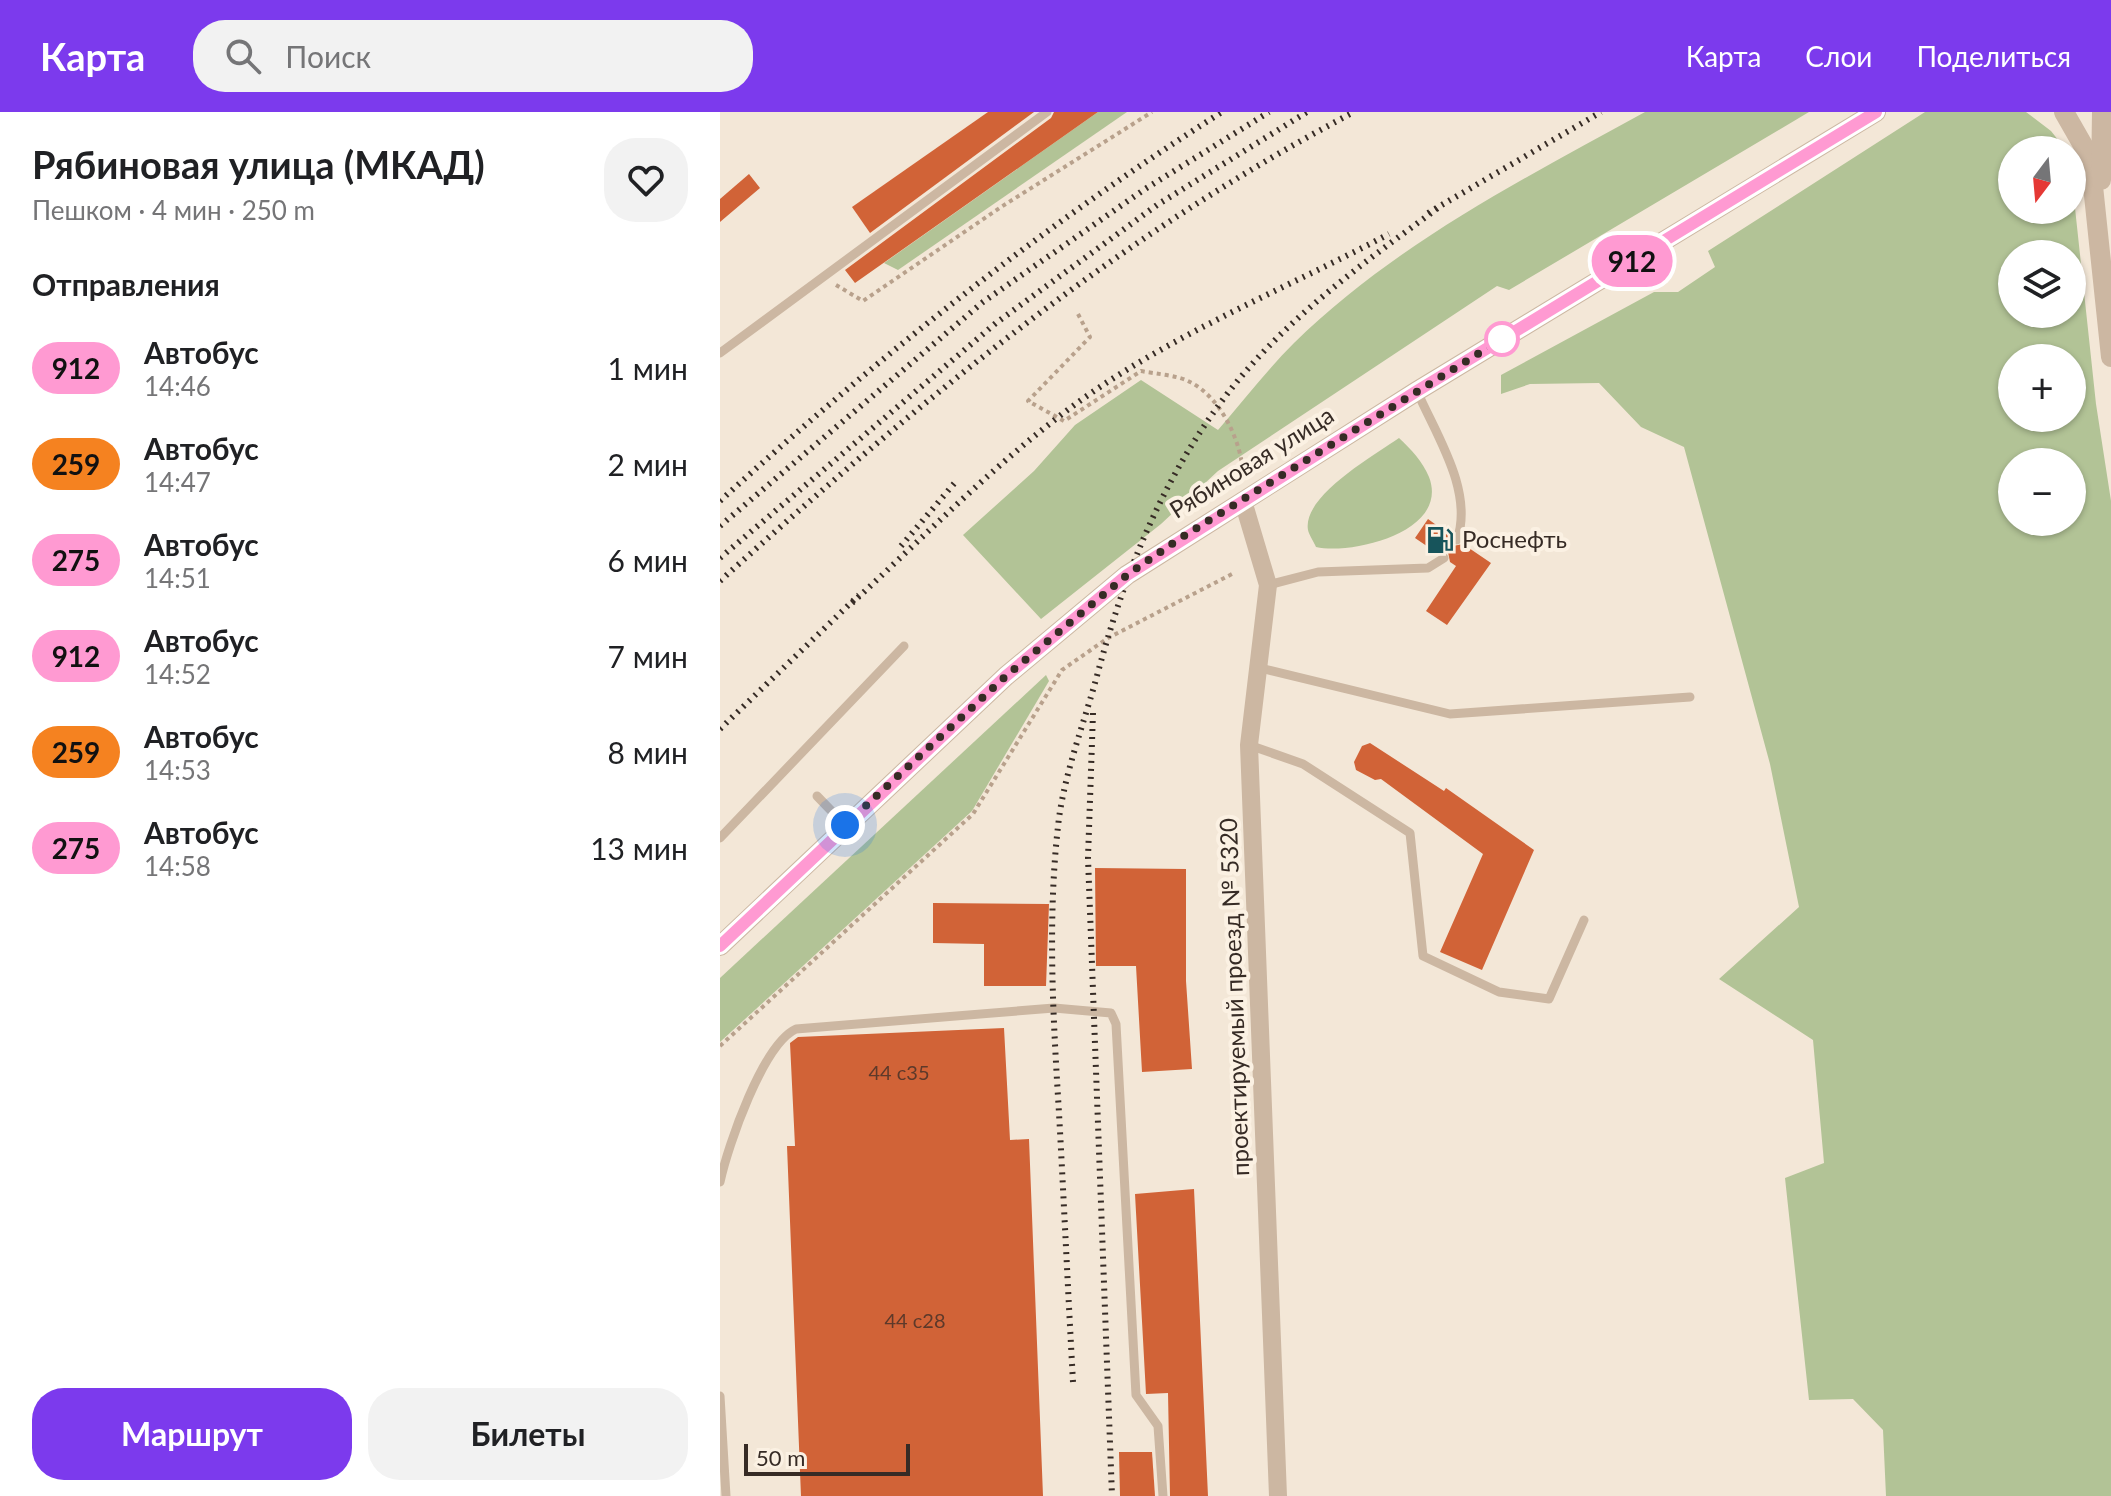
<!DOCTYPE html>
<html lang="ru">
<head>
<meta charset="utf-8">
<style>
  :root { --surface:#fff; --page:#f2f2f2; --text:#202124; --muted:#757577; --accent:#7c3aed }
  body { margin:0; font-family:Lato,sans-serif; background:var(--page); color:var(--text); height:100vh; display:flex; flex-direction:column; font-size:30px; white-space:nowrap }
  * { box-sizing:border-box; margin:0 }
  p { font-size:26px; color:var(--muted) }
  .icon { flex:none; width:44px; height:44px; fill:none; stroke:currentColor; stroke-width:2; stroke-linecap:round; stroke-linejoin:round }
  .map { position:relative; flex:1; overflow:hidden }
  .drawer { display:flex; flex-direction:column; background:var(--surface); width:720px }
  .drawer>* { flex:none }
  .badge { padding:0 16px; border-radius:26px; font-size:28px; line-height:52px }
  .needle { width:52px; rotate:196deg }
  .buttons { position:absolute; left:1278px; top:24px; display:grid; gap:16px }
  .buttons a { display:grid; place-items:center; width:88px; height:88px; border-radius:50%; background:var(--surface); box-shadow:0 2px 6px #0004; font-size:40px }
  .scale { position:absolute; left:24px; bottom:20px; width:166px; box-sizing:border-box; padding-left:8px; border:4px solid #362b25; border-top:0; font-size:22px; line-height:28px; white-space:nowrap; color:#362b25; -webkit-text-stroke:6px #fbf1e3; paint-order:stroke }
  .you { position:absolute; width:40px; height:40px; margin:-20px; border:6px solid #fff; border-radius:50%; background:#1a73e8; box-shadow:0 0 0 12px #1a73e833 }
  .map>.badge { position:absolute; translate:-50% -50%; box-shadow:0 0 0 4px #fff }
  h2 { padding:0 32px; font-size:30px; line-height:72px }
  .round { display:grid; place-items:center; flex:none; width:84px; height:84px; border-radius:32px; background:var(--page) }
  .head { display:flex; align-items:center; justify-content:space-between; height:136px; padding:0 32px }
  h1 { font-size:38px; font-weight:700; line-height:60px }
  .primary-button { display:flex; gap:16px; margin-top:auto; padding:16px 32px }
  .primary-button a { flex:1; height:92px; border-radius:32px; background:var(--accent); color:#fff; font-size:32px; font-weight:700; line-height:92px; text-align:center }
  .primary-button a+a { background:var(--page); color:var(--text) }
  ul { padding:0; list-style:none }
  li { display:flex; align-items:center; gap:24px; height:96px; padding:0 32px }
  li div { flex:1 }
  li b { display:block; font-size:30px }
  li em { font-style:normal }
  li .badge { min-width:88px; font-weight:700; text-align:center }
  header { display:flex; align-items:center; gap:48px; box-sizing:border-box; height:112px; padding:0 40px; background:var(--accent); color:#fff }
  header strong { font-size:38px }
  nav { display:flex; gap:44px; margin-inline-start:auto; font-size:28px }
  .search { width:560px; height:72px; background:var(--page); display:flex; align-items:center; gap:20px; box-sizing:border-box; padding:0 28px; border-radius:32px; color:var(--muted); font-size:30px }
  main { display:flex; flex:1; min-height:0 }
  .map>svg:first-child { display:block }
</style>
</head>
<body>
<header>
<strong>Карта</strong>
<div class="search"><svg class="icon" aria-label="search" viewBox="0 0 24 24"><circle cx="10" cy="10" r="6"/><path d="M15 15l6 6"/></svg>Поиск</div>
<nav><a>Карта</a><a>Слои</a><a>Поделиться</a></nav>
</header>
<main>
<section class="drawer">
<div class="head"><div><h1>Рябиновая улица (МКАД)</h1><p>Пешком · 4 мин · 250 m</p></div><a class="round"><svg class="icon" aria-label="heart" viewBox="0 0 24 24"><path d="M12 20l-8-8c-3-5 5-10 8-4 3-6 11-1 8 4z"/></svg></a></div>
<h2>Отправления</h2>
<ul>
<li><span class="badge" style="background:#ff9ad2;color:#111">912</span><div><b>Автобус</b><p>14:46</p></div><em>1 мин</em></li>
<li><span class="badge" style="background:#f58220;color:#111">259</span><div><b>Автобус</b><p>14:47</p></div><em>2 мин</em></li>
<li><span class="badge" style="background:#ff9ad2;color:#111">275</span><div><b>Автобус</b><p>14:51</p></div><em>6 мин</em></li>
<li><span class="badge" style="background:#ff9ad2;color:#111">912</span><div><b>Автобус</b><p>14:52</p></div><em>7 мин</em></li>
<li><span class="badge" style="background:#f58220;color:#111">259</span><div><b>Автобус</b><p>14:53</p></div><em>8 мин</em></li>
<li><span class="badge" style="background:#ff9ad2;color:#111">275</span><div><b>Автобус</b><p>14:58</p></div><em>13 мин</em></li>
</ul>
<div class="primary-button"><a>Маршрут</a><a>Билеты</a></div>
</section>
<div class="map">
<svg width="1391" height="1384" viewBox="0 0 1391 1384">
  <rect width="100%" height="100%" fill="#f3e7d7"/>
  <!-- green -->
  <g fill="#b2c396" fill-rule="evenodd">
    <path d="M378,0H407L178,158L164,151Z"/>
    <path d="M925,0H1089L789,178L777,174L498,359L441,412L321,507L243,423L314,359L355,313L421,268L498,318C523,289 547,258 574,231C675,132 803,67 925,0Z"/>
    <path d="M1205,0H1306L1331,19L1346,38H1292V98H1352V68L1376,292L1391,389V1384H1166L1163,1318L1133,1287L1089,1288L1065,1066L1104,1051L1093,928L999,867L1079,795L1050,652L964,335L921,315L879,271L810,272L781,282V263L934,180H958L995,155L988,139ZM1292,142H1352V202H1292ZM1352,246V306H1292V246ZM1352,350V410H1292V350Z"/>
    <path d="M679,326C691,337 703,350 709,365C730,420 632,443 596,435C594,430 589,423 588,418C582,384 655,343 679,326Z"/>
    <path d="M326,563L329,569L252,699L0,930V866Z"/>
  </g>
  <!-- building -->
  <g fill="#d16337">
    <path d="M268,0H314L150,121L132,95Z"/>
    <path d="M334,0H378L135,171L125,158L331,6Z"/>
    <path d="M29,62L40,76L0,110V87Z"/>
    <path d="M708,407L730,423L733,434L743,432L771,451L727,513L706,499L736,454L730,450L728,440L717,441L695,426Z"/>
    <path d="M650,631L724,679L726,676L814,738L762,858L720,840L763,742L661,667L655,668L636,658L634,650L642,634Z"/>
    <path d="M375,756L466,757V869L472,957L422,960L416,854H376Z"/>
    <path d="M213,791L329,792L326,874H264V832L213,831Z"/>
    <path d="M284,916L290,1028L309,1027L323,1384H81L67,1034H75L70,931L78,925Z"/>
    <path d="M474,1077L488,1384H450L448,1281L426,1282L415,1082Z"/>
    <path d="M399,1340H432L435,1384H400Z"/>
  </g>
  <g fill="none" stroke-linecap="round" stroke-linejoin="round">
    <!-- path -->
    <g stroke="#b8a18c" stroke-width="4" stroke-dasharray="4 4" stroke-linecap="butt">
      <path d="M116,173L143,189L281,95L432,0"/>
      <path d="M358,202L370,225L308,289L344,309L421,259C436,262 457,263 470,270C501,285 523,332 523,365"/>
      <path d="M0,934L253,702L342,558L388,526L514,461"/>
    </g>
    <!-- service -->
    <g stroke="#ccb7a2" stroke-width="9">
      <path d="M0,241L327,0"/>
      <path d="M697,279C716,323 754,379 737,428"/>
      <path d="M548,473L598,460L708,456L724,446"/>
      <path d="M540,556L730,602L970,585"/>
      <path d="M529,633L583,652L690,721L703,844L779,880L829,887L864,808"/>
      <path d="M97,684L125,713"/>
      <path d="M0,726L184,534"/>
      <path d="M0,1070C8,1033 43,932 76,917L334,896L391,901L396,912L416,1283L438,1314L443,1384"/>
      <path d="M0,1284L6,1384"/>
    </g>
    <!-- minor -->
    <path stroke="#ccb7a2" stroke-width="18" d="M523,389L548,473L529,633L558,1384"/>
    <!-- tertiary -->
    <g stroke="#ccb7a2" stroke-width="20">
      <path d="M1344,0L1364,35L1371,55L1391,245"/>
      <path d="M1381,68L1382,0"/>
      <path d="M0,834L286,564L407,463L697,279L1156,0"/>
    </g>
    <!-- rail -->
    <g stroke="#362b25" stroke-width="6" stroke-dasharray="2 6" stroke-linecap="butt">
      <path d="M708,101L881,0"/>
      <path d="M0,389C157,246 322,114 502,0"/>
      <path d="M0,414L263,190L425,77L549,0"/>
      <path d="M181,434L238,367"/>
      <path d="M0,446L276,211L437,93L587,0"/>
      <path d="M0,469C196,292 399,123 634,0"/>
      <path d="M132,491C214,416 295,330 389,269C477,212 576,171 669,122"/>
      <path d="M373,601L368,746L392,1384"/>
      <path d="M0,617L139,483"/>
      <path d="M353,1270C348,1180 344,1091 339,1001C333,904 327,803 339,706C346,656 365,609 378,560C407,454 446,358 515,272C572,202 646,149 718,96"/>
    </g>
  </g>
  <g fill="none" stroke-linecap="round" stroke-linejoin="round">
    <!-- line casing -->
    <g stroke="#fff" stroke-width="18">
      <path id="line" d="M0,834L286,564L407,463L697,279L1156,0"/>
    </g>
    <!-- line -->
    <use href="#line" stroke="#ff9ad2" stroke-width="12"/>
    <!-- walk -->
    <path stroke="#362b25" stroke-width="8" stroke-dasharray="0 14.4" d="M125,713L286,564L407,463L459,427L782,227"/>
  </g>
  <!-- icons -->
  <defs>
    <g id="fuel-bare" transform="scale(2.16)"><path d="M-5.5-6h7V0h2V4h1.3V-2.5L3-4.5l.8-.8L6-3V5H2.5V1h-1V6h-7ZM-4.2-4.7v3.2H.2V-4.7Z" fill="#17545b" stroke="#fbf1e3" stroke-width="2.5" paint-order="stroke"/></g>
  </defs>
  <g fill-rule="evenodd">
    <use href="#fuel-bare" x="720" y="428"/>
  </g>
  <!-- markers -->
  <circle fill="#fff" stroke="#ff9ad2" stroke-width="4" cx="782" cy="227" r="16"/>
  <g text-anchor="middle" stroke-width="8" stroke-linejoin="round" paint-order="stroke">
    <!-- number labels -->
    <g font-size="20" fill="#5d392a">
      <text x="179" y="968">44 с35</text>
      <text x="195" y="1216">44 с28</text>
    </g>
    <!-- street labels -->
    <g font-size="24" fill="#362b25" stroke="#fbf1e3">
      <text transform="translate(532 351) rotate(-32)" y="8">Рябиновая улица</text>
      <text transform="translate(515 885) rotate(-92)" y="8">проектируемый проезд № 5320</text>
    </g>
    <!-- poi labels -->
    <g font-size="24" fill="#362b25" stroke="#fbf1e3" text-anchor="start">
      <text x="742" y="436">Роснефть</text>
    </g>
  </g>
</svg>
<div class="buttons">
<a><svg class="needle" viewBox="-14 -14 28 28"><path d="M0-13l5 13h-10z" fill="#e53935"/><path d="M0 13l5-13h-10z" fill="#757577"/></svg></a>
<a><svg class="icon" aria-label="layers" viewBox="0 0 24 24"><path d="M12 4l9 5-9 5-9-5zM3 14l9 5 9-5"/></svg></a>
<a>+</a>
<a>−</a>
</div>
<div class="scale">50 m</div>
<div class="you" style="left:125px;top:713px"></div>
<b class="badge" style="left:912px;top:149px;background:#ff9ad2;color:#111">912</b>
</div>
</main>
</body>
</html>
